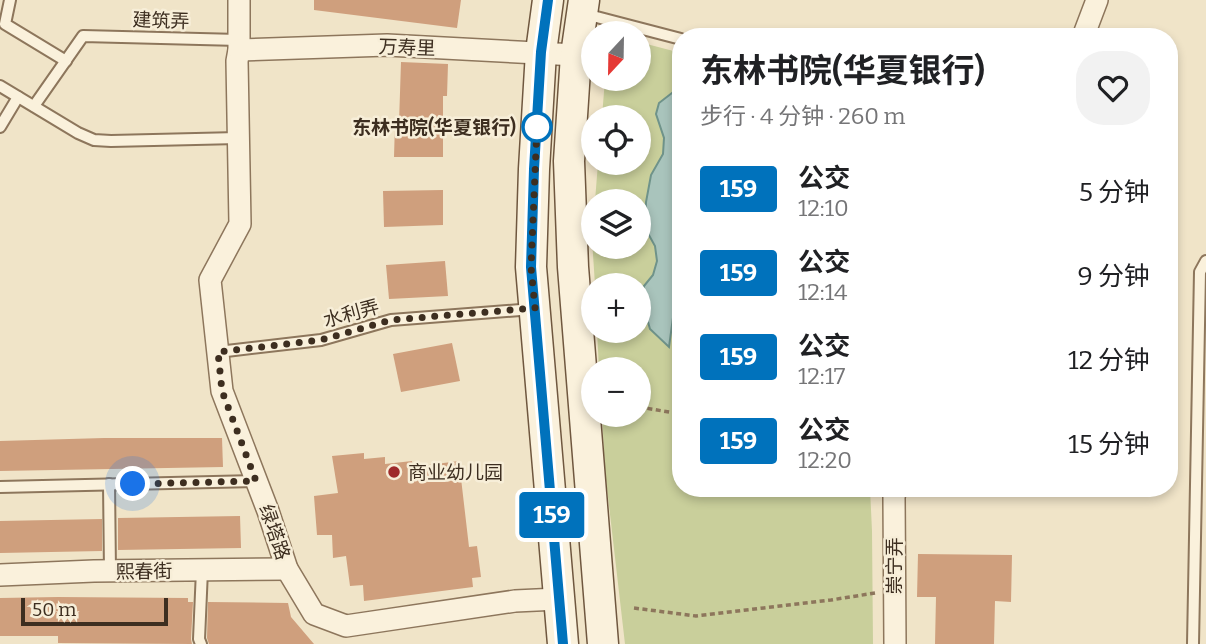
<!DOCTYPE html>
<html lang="zh">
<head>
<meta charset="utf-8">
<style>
  :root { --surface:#fff; --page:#f2f2f2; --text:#202124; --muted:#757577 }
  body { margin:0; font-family:Bitter,"Noto Sans SC",serif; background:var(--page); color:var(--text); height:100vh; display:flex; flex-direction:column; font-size:26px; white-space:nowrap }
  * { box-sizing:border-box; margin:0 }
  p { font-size:23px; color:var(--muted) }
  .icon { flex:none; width:38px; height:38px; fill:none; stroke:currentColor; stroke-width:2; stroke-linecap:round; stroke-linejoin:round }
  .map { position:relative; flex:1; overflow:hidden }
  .details { position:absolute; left:672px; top:28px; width:506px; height:469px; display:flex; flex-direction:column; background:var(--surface); border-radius:28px; box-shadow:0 4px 10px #0003 }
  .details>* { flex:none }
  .badge { padding:0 14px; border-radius:5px; font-size:24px; line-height:46px }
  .needle { width:46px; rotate:202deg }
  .tools { position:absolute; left:581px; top:21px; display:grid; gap:14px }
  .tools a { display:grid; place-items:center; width:70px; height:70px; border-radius:50%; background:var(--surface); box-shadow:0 4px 10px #0003; font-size:35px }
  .scale { position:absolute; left:21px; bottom:18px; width:147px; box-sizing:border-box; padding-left:7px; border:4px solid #3d2e20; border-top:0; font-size:19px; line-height:24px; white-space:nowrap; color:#3d2e20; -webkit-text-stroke:5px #f7eed8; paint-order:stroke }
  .you { position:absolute; width:35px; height:35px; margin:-18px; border:5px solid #fff; border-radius:50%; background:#1a73e8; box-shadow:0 0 0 10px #1a73e833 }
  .map>.badge { position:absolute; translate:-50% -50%; box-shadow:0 0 0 4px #fff }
  .round { display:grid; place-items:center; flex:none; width:74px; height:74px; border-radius:28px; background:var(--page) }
  .summary { display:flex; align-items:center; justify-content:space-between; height:119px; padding:0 28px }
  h1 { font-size:33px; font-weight:700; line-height:52px }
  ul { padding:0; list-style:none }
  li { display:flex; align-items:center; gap:21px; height:84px; padding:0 28px }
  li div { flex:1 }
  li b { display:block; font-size:26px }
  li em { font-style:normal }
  li .badge { min-width:77px; font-weight:700; text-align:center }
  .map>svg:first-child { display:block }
</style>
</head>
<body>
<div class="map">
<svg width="1206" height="644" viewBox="0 0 1206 644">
  <rect width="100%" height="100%" fill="#f0e4c8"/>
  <!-- green -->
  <path fill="#c9cf9b" d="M639,42L681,53V488H870L872,531L873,644H625L605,471L602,415H639V369H599L597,331H639V285H595L592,239L593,223V247H639V201H595L598,163H639V117H602L605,79H639Z"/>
  <!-- water -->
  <path fill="#a9c4bc" stroke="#6f938a" stroke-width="2" d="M681,86V259L669,347L650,329L642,301L644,286L653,275L657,261L655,246L645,228L646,202L651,175L663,154L664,138L656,114L659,103Z"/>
  <!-- building -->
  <g fill="#cf9f7d">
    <path d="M314,0H461L457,28L314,10Z"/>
    <path d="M401,62L448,64L447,96H443V157H394L395,123H399Z"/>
    <path d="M443,190V225L384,227L383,191Z"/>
    <path d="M445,261L448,296L389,299L386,265Z"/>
    <path d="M452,343L460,381L401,392L393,354Z"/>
    <path d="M104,438H222L223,467L0,471V441Z"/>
    <path d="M364,453V459L385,457V464L412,461L413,467L459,461L469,547L477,546L481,577L472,578L473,587L364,601L363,585L350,586L346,556L333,558L332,535H317L314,496L338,493L332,456Z"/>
    <path d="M240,516L241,548L118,550V518Z"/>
    <path d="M102,519V551L0,553V521Z"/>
    <path d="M918,554L1012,555L1011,602L995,601L994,644H935L936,597H917Z"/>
    <path d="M58,597L188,598V602H193L191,639L192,644L58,643V636H0V598Z"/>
    <path d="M208,602L288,603L291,617L314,644H209L207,638Z"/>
  </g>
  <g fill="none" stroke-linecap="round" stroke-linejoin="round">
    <!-- lane casing -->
    <g stroke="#8d765c" stroke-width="14">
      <g id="lane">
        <path d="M10,0L5,24L66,61"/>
        <path d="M585,14L681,39"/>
        <path d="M0,86L78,133L94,140L111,141L238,138"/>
        <path d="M34,106L83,36L239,40"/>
        <path d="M0,127L18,97"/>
        <path d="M218,352L321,340L391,320L533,309"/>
        <path d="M109,484L110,571"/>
        <path d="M0,487L256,481"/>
        <path d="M201,644L199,639L202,570"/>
        <path d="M1193,644L1200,272L1206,261"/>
      </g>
    </g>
    <!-- street casing -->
    <g stroke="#8d765c" stroke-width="24">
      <g id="street">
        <path d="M239,0V50L237,61L240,224L210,280L222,391L268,511L287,569L314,614L346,626L515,601L558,599"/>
        <path d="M1083,37L1097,0"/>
        <path d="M239,50L387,45L576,55"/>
        <path d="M0,575L94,571L287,569"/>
        <path d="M895,644L894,497L896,488"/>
      </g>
    </g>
    <!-- secondary casing -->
    <g stroke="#6f573f" stroke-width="33">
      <g id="secondary">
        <path d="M548,0L541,52L534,169L531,267L563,644"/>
        <path d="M584,0L576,55L569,161L573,267L603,644"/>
      </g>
    </g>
    <!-- path -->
    <g stroke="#8d765c" stroke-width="3.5" stroke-dasharray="5 3.5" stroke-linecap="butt">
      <path d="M639,407L681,414"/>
      <path d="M634,608L696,616L831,600L875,593"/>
    </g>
    <!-- lane -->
    <use href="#lane" stroke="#faf1dc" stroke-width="10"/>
    <!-- street -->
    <use href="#street" stroke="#faf1dc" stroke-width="21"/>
    <!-- secondary -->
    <use href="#secondary" stroke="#faf1dc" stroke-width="30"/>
  </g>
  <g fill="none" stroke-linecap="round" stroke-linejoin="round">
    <!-- line casing -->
    <g stroke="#fff" stroke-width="16">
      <path id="line" d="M548,0L541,52L534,169L531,267L563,644"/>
    </g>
    <!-- line -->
    <use href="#line" stroke="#0072bc" stroke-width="10"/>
    <!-- walk -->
    <path stroke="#3d2e20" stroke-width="7" stroke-dasharray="0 12.6" d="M133,484L256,481L222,391L218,352L321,340L391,320L535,308L531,267L537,127"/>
  </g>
  <!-- markers -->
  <circle fill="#fff" stroke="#0072bc" stroke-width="3.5" cx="537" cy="127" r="14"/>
  <circle fill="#9e2a2b" stroke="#f7eed8" stroke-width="2.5" cx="394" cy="472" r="7"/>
  <g text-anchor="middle" stroke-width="5" stroke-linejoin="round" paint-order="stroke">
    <!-- street labels -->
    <g font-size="19" fill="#3d2e20" stroke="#f7eed8">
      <text transform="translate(161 20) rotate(2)" y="7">建筑弄</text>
      <text transform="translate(407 47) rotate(2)" y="7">万寿里</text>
      <text transform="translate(351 313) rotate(-15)" y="7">水利弄</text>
      <text transform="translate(275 532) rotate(71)" y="7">绿塔路</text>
      <text transform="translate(894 566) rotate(-90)" y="7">崇宁弄</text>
      <text transform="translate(144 571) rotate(-1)" y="7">熙春街</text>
    </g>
    <!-- stop labels -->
    <g font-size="19" font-weight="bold" fill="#3d2e20" stroke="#f7eed8" text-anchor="end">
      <text x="516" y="134">东林书院(华夏银行)</text>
    </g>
    <!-- poi labels -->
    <g font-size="19" fill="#3d2e20" stroke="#f7eed8" text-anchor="start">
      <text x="408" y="479">商业幼儿园</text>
    </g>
  </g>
</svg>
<div class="tools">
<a><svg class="needle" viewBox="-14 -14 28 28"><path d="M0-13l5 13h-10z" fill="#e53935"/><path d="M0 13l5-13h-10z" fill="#757577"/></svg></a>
<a><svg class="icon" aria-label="locate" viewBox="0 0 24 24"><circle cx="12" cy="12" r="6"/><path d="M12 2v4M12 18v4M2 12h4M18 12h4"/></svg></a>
<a><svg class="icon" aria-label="layers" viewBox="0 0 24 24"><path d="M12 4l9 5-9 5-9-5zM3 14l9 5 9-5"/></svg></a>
<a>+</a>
<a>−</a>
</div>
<div class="scale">50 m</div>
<div class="you" style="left:133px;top:484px"></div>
<b class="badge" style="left:552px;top:515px;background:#0072bc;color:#fff">159</b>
<section class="details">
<div class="summary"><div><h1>东林书院(华夏银行)</h1><p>步行 · 4 分钟 · 260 m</p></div><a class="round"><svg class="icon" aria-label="heart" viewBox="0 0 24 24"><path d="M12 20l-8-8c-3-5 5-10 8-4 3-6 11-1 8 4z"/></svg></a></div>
<ul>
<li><span class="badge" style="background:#0072bc;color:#fff">159</span><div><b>公交</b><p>12:10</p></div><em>5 分钟</em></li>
<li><span class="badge" style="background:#0072bc;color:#fff">159</span><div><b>公交</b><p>12:14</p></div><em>9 分钟</em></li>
<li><span class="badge" style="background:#0072bc;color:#fff">159</span><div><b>公交</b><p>12:17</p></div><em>12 分钟</em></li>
<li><span class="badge" style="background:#0072bc;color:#fff">159</span><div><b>公交</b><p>12:20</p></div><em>15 分钟</em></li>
</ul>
</section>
</div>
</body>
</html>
